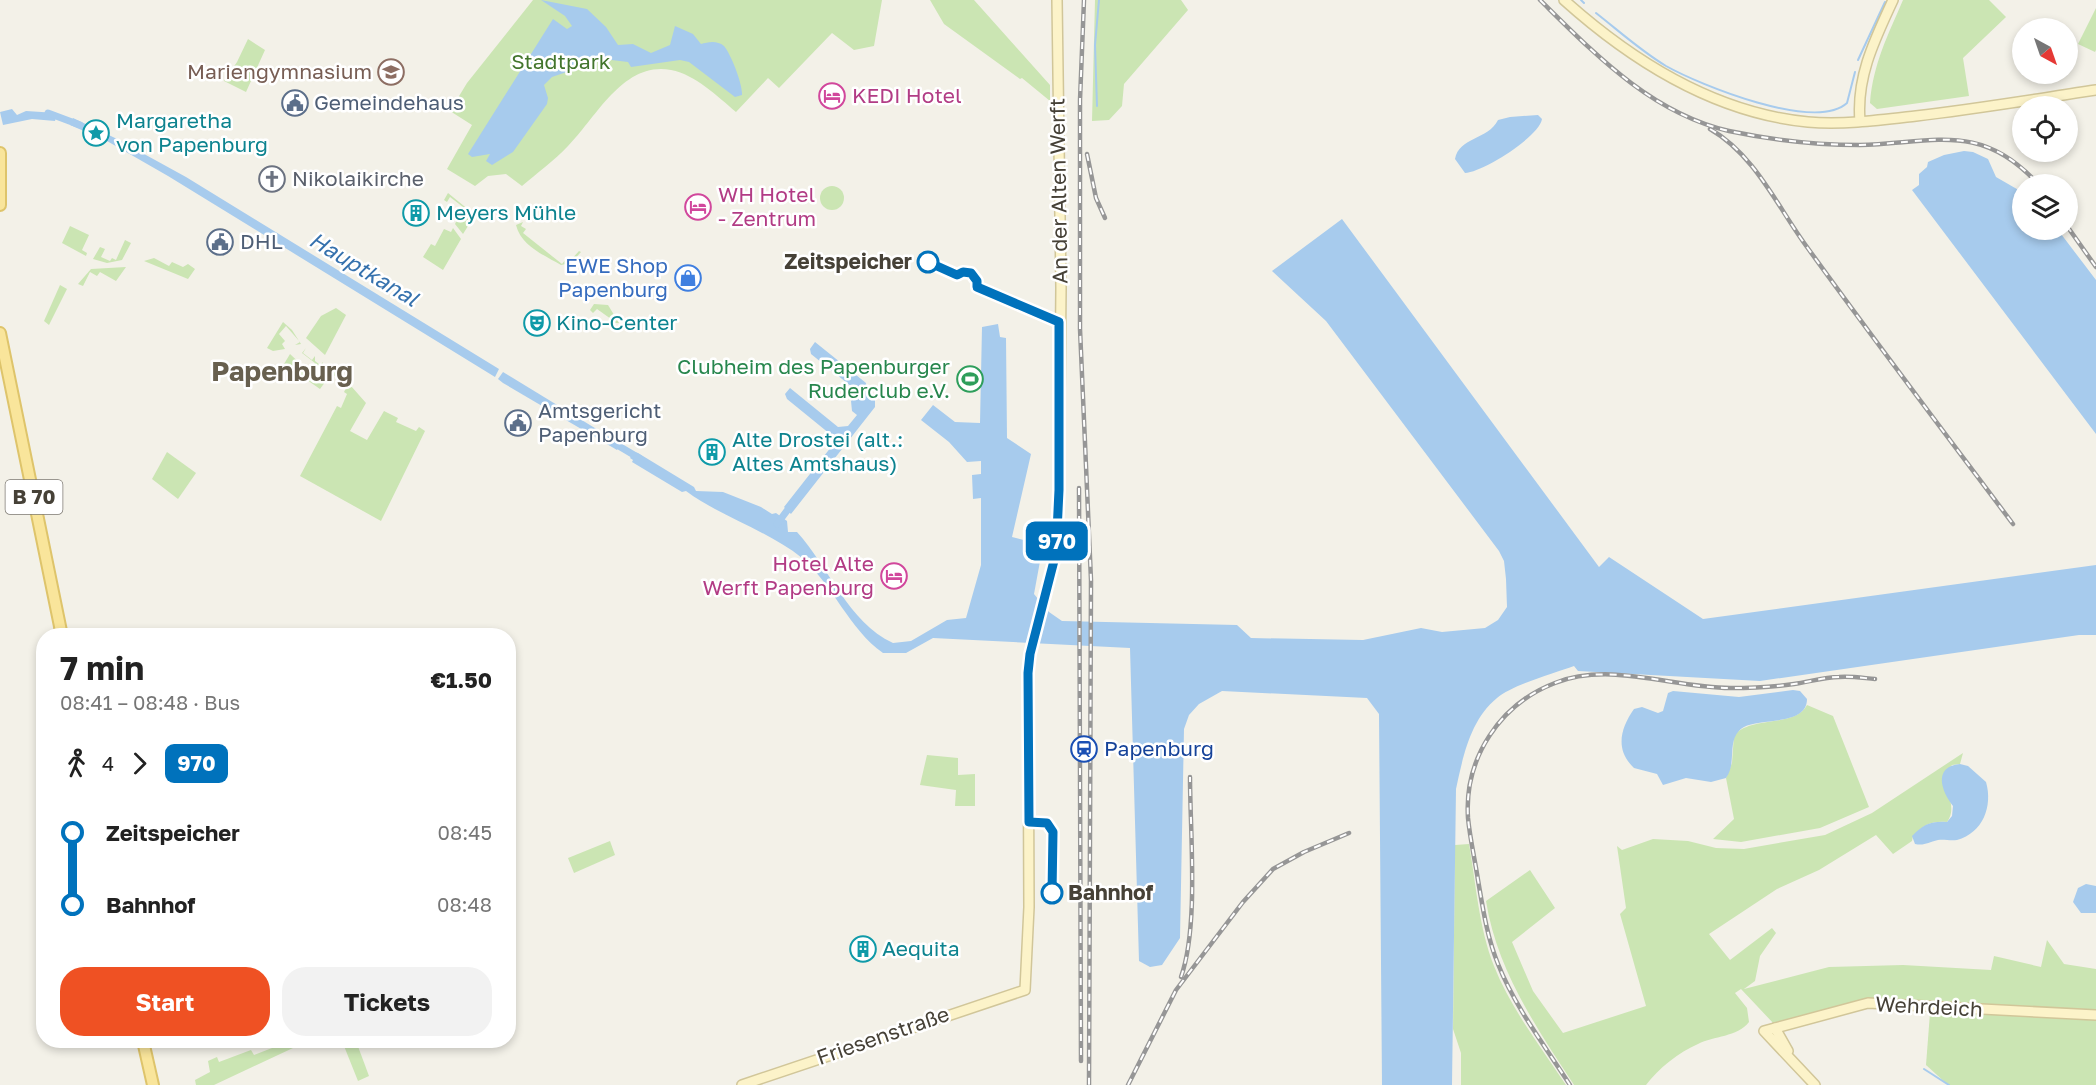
<!DOCTYPE html>
<html lang="en">
<head>
<meta charset="utf-8">
<style>
  :root { --surface:#fff; --page:#f2f2f2; --text:#222; --muted:#767676; --accent:#ef5123 }
  body { margin:0; font-family:"Golos Text",sans-serif; background:var(--page); color:var(--text); height:100vh; display:flex; flex-direction:column; font-size:22px; white-space:nowrap }
  * { box-sizing:border-box; margin:0 }
  p { font-size:20px; color:var(--muted) }
  .icon { flex:none; width:33px; height:33px; fill:none; stroke:currentColor; stroke-width:2; stroke-linecap:round; stroke-linejoin:round }
  .map { position:relative; flex:1; overflow:hidden }
  .panel { position:absolute; left:36px; top:628px; width:480px; height:420px; display:flex; flex-direction:column; background:var(--surface); border-radius:24px; box-shadow:0 3px 9px #0003 }
  .panel>* { flex:none }
  .badge { padding:0 12px; border-radius:9px; font-size:21px; line-height:39px }
  .needle { width:39px; rotate:140deg }
  .controls { position:absolute; left:2012px; top:18px; display:grid; gap:12px }
  .controls a { display:grid; place-items:center; width:66px; height:66px; border-radius:50%; background:var(--surface); box-shadow:0 3px 9px #0003; font-size:30px }
  .map>.badge { position:absolute; translate:-50% -50%; box-shadow:0 0 0 3px #fff }
  .legs { display:flex; align-items:center; gap:9px; height:66px; padding:0 24px; font-size:20px }
  .legs p { margin-inline-start:auto }
  .overview { display:flex; align-items:center; justify-content:space-between; height:102px; padding:0 24px }
  h1 { font-size:33px; font-weight:700; line-height:45px }
  .action { display:flex; gap:12px; margin-top:auto; padding:12px 24px }
  .action a { flex:1; height:69px; border-radius:24px; background:var(--accent); color:#fff; font-size:24px; font-weight:700; line-height:69px; text-align:center }
  .action a+a { background:var(--page); color:var(--text) }
  ul { padding:0 24px; list-style:none }
  li { display:flex; align-items:center; gap:21px; height:72px; font-size:22px }
  li i { display:grid; place-items:center; width:9px; height:100%; margin:0 8px; background:currentColor }
  li i::after { content:''; width:15px; height:15px; margin:-8px; border:4px solid; border-radius:50%; background:var(--surface) }
  li p { margin-inline-start:auto }
  li:first-child i { background:linear-gradient(#0000 50%,currentColor 0) }
  li:last-child i { background:linear-gradient(currentColor 50%,#0000 0) }
  .map>svg:first-child { display:block }
</style>
</head>
<body>
<div class="map">
<svg width="2096" height="1085" viewBox="0 0 2096 1085">
  <rect width="100%" height="100%" fill="#f3f1e8"/>
  <!-- green -->
  <g fill="#cbe5b3">
    <path d="M533,0H882L874,46L854,50L832,33L779,88L768,78L736,112C717,96 696,75 671,70C623,61 596,118 568,146C554,161 537,173 522,186L506,174L488,176L475,186L447,169L472,125L450,111L467,83Z"/>
    <path d="M930,0H974L1050,85V101L1022,78L1020,79L944,24Z"/>
    <path d="M1095,0H1181L1188,10L1124,84L1122,106L1109,120L1092,121Z"/>
    <path d="M1903,0H1989L2006,17L1963,58L1969,96L1877,109L1870,103C1873,64 1888,35 1903,0Z"/>
    <path d="M2096,8V50L2095,52L2078,44Z"/>
    <path d="M248,39L265,50L246,92L224,81L237,62Z"/>
    <circle cx="832" cy="198" r="12"/>
    <path d="M448,193L475,215L463,234L455,224L463,207L450,197L447,202L444,200Z"/>
    <path d="M523,222L521,226L526,229L523,233L562,264L566,259L570,261L579,251L581,252L571,263L561,265C544,255 521,246 516,225Z"/>
    <path d="M70,226L89,235L82,250L87,253L86,256L62,243Z"/>
    <path d="M453,228L461,239L443,270L423,257L431,244L435,246L444,229L451,232Z"/>
    <path d="M125,240L131,243L122,260L107,263L93,259L100,247L105,249L101,257L110,261L112,258L116,260Z"/>
    <path d="M154,258L169,266L172,262L183,267L188,264L195,269L188,279L144,261Z"/>
    <path d="M126,267L116,281L100,272L97,276L90,272L83,286L78,284L91,269Z"/>
    <path d="M60,285L67,289L49,325L44,321Z"/>
    <path d="M594,304L608,305L619,323H609L611,319L597,309L593,313L590,310Z"/>
    <path d="M336,308L346,315L325,355L306,338L321,316Z"/>
    <path d="M283,322L292,330L301,344L295,345L300,342L286,326L279,334L285,341L282,344L285,349L273,351L267,348Z"/>
    <path d="M306,348L303,353L312,360L315,356V361L320,365L323,362L322,367L317,365L313,372L325,379L329,373L326,370L329,366L328,371L337,373L335,376L331,374L320,389L284,364L290,354L309,372L315,363L302,353Z"/>
    <path d="M351,386L366,403L350,431L367,440L384,411L398,418L396,422L416,431L419,427L425,431L381,521L300,476L337,406L341,408L347,394L344,392L346,388Z"/>
    <path d="M167,452L196,473L178,499L152,479Z"/>
    <path d="M1807,705L1833,716L1869,807L1820,828L1741,842L1713,839L1734,819L1726,778L1732,763L1734,735C1754,715 1795,728 1807,705Z"/>
    <path d="M1963,753L1960,764L1952,765L1943,777C1947,792 1957,809 1947,822C1931,821 1925,824 1913,836L1912,841L1893,854L1876,835L1819,870L1777,889L1709,934L1730,960L1772,928L1776,933L1760,956L1755,981L1744,989L1829,967L1903,965L1991,970L1994,956L2041,967L2047,940L2064,964L2096,969V1013L1868,1001L1774,1024L1741,989L1735,993L1747,1008L1749,1022C1737,1037 1714,1036 1698,1044C1679,1052 1658,1069 1646,1085H1574C1536,1027 1497,970 1486,901L1530,870L1555,908L1512,942L1533,991L1563,1033L1646,1006L1620,914L1626,908L1617,846L1622,850L1653,839L1688,841L1716,848L1744,849L1825,835L1872,813Z"/>
    <path d="M927,755L958,758V775L975,774V806H955L956,790L920,785Z"/>
    <path d="M610,841L615,855L574,873L568,858Z"/>
    <path d="M1469,844C1476,884 1479,928 1494,966C1511,1009 1541,1047 1566,1085H1461V1053L1453,1029L1455,845Z"/>
    <path d="M1939,1010L2096,1019V1085H1948L1926,1065L1930,1013Z"/>
    <path d="M290,1041L293,1048L214,1085H196L195,1080L210,1072L208,1061L217,1057L219,1062L251,1050L254,1055Z"/>
    <path d="M342,1041H356L369,1076L358,1081Z"/>
  </g>
  <!-- water -->
  <g fill="#a7cbed">
    <path d="M541,0L587,9L606,27L618,45L633,44L651,53L670,45L675,26L693,34L701,44C708,42 717,40 724,46C731,54 743,85 742,95L735,97L689,62L680,60L631,67L628,62L587,57L581,67L552,77L544,85L548,98L547,104L513,152L492,165L486,161L490,154L472,157L468,154L553,19L567,29L572,26L565,16Z"/>
    <path d="M12,109L17,115L26,111L57,113L55,121L32,119L3,125L0,112Z"/>
    <path d="M1538,115L1542,119C1539,137 1483,172 1465,173L1455,159C1459,137 1488,140 1498,120L1510,117Z"/>
    <path d="M73,118L115,138L186,177L499,369L495,377L168,176L107,141L70,125Z"/>
    <path d="M1964,151L1973,152L1988,159L1996,177L2022,192V230H2058L2096,280V434L1912,190L1919,185V174L1927,167L1928,162L1944,155Z"/>
    <path d="M1342,219L1599,567L1609,557L1703,619L2096,565V635H2079L1760,681L1578,671L1574,666C1555,673 1512,685 1497,698C1470,720 1463,757 1456,789L1452,1085H1382L1379,714L1367,698L1222,691L1199,704L1189,715L1184,729L1180,938L1162,965L1150,967L1139,961L1130,648L933,638L906,653H883C849,629 833,585 802,558C767,530 721,517 686,491L682,492L632,462L633,460L630,458L634,452L638,453L694,487L696,491L723,492L761,507L772,514L776,513L787,521L788,532H797C829,567 848,622 893,643L911,641L947,620L966,618L981,565V498L973,499L972,475L981,474V461L967,462L949,442L921,420L933,405L955,422L980,423L982,327L998,324L1000,337L1006,338L1007,438L1031,454L1012,537L1043,545L1034,594L1049,612L1062,621L1237,625L1251,638L1363,640L1421,628L1442,632L1485,628L1498,620L1507,607L1506,579L1504,561L1499,551L1326,321L1272,271Z"/>
    <path d="M815,342L866,383L867,393L875,399V407L791,514L784,507L835,442L834,434H830L787,399L785,394L790,388L838,427L848,426L857,415L852,411L851,401L857,395L856,387H852L811,354L810,349Z"/>
    <path d="M503,372L621,444L617,450L503,383L498,379Z"/>
    <path d="M1793,690L1800,691L1807,699C1807,726 1760,718 1744,727C1725,738 1738,762 1726,778L1711,782L1686,778L1663,785L1657,774L1634,768C1615,750 1620,729 1634,709L1642,707L1658,713L1663,711L1668,693L1673,691L1739,697Z"/>
    <path d="M1960,764L1968,766L1986,782C1993,806 1983,833 1957,840C1950,841 1944,839 1938,840C1928,842 1925,846 1915,844L1912,836C1924,824 1931,821 1947,822L1952,816L1953,806C1942,792 1932,767 1960,764Z"/>
    <path d="M2086,884L2096,886V913H2081L2073,902L2078,888Z"/>
  </g>
  <g fill="none" stroke-linecap="round" stroke-linejoin="round">
    <!-- stream -->
    <g stroke="#a7cbed" stroke-width="2">
      <path d="M1581,0L1584,3"/>
      <path d="M1596,13C1619,31 1641,51 1666,66C1700,85 1815,132 1847,103L1855,72"/>
      <path d="M1858,60L1885,2"/>
      <path d="M1097,106L1095,45L1099,0"/>
      <path d="M1924,1069L1949,1085"/>
    </g>
    <!-- canal -->
    <g stroke="#a7cbed" stroke-width="7">
      <path d="M48,113L80,125"/>
      <path d="M612,442L639,458"/>
      <path d="M777,524L792,504"/>
    </g>
    <!-- secondary casing -->
    <g stroke="#d1c699" stroke-width="12">
      <g id="secondary">
        <path d="M1564,0C1632,61 1714,113 1808,122C1844,125 1881,120 1916,116C1976,109 2036,99 2096,90"/>
        <path d="M1860,121C1856,77 1875,39 1893,0"/>
        <path d="M1775,1028L1788,1051"/>
        <path d="M742,1085L1025,990L1029,907L1028,673L1030,654L1056,553L1059,490L1061,288L1057,0"/>
        <path d="M1815,1085L1764,1031L1868,1003L2096,1015"/>
      </g>
    </g>
    <!-- primary casing -->
    <g stroke="#dec46b" stroke-width="14">
      <g id="primary">
        <path d="M0,153V205"/>
        <path d="M0,333L62,636"/>
        <path d="M143,1041L153,1085"/>
      </g>
    </g>
    <!-- secondary -->
    <use href="#secondary" stroke="#fcf3c9" stroke-width="9"/>
    <!-- primary -->
    <use href="#primary" stroke="#f9e59b" stroke-width="10"/>
    <!-- rail casing -->
    <g stroke="#969696" stroke-width="4.5">
      <g id="rail">
        <path d="M1084,0L1080,100V329L1091,580L1089,1085"/>
        <path d="M1540,0C1595,54 1651,113 1729,131C1772,140 1817,145 1860,145C1933,143 1981,121 2038,184"/>
        <path d="M1710,129C1755,155 1777,206 1807,247C1874,340 1944,432 2013,524"/>
        <path d="M1087,154L1096,198L1105,218"/>
        <path d="M2067,226L2096,267"/>
        <path d="M1079,488L1081,1061"/>
        <path d="M1181,977C1199,926 1190,833 1190,777"/>
        <path d="M1128,1085L1176,990L1243,902L1273,869L1304,852L1349,833"/>
        <path d="M1570,1085C1545,1046 1515,1007 1498,964C1487,937 1483,909 1478,880C1475,860 1470,839 1468,818C1464,758 1500,704 1555,683C1611,661 1673,688 1730,688C1752,688 1773,687 1794,684C1809,682 1824,677 1839,677C1851,676 1863,678 1875,679"/>
      </g>
    </g>
    <!-- rail -->
    <use href="#rail" stroke="#fff" stroke-width="2" stroke-dasharray="7" stroke-linecap="butt"/>
  </g>
  <g fill="none" stroke-linecap="round" stroke-linejoin="round">
    <!-- line-1 casing -->
    <g stroke="#fff" stroke-width="14">
      <path id="line-1" d="M928,262L957,275L963,272L971,273L977,281V287L1059,322V490L1056,553L1030,654L1028,673L1029,822L1047,823L1053,832L1052,893"/>
    </g>
    <!-- line-1 -->
    <use href="#line-1" stroke="#0072bc" stroke-width="9"/>
  </g>
  <!-- icons -->
  <defs>
    <g id="school-ring" transform="scale(1.35)"><circle r="9.5" fill="#fff" stroke="#8d6e63" stroke-width="1.5"/><path d="M0-5L7-2L0 1L-7-2ZM-4 1L0 2.5L4 1V4Q0 6-4 4Z" fill="#8d6e63"/></g>
    <g id="hotel-ring" transform="scale(1.35)"><circle r="9.5" fill="#fff" stroke="#d1479c" stroke-width="1.5"/><path d="M-6-4.5h1.5V1H6V5H4.5V3h-9V5H-6ZM-4 0a1.8 1.8 0 1 1 3.6 0ZM.5 0V-2.5h3Q6-2.5 6 0Z" fill="#d1479c"/></g>
    <g id="civic-ring" transform="scale(1.35)"><circle r="9.5" fill="#fff" stroke="#5c6f8a" stroke-width="1.5"/><path d="M-.6-6.5H3V-4.5H.6V-3L4-1V1h2V6H-6V1h2V-1L-.6-3ZM-1.2 2.5V6h2.4V2.5Z" fill="#5c6f8a"/></g>
    <g id="sight-ring" transform="scale(1.35)"><circle r="9.5" fill="#fff" stroke="#0f9aa8" stroke-width="1.5"/><path d="M0-6L1.8-2.2L6-1.7L2.9 1.2L3.7 5.4L0 3.3L-3.7 5.4L-2.9 1.2L-6-1.7L-1.8-2.2Z" fill="#0f9aa8"/></g>
    <g id="church-ring" transform="scale(1.35)"><circle r="9.5" fill="#fff" stroke="#6b7280" stroke-width="1.5"/><path d="M-1.2-6h2.4v3.5h3.3v2.4h-3.3V6h-2.4V-.1h-3.3v-2.4h3.3Z" fill="#6b7280"/></g>
    <g id="building-ring" transform="scale(1.35)"><circle r="9.5" fill="#fff" stroke="#0f9aa8" stroke-width="1.5"/><path d="M-4-6H4V6H1V3H-1V6H-4ZM-2.5-4.3h1.7v1.8h-1.7ZM.8-4.3h1.7v1.8H.8ZM-2.5-1h1.7V.8h-1.7ZM.8-1h1.7V.8H.8Z" fill="#0f9aa8"/></g>
    <g id="shop-ring" transform="scale(1.35)"><circle r="9.5" fill="#fff" stroke="#3f7fe0" stroke-width="1.5"/><path d="M-5-2.5h2.3a2.7 3.5 0 0 1 5.4 0H5L5.5 6h-11ZM-1.5-2.5h3a1.5 2.3 0 0 0-3 0Z" fill="#3f7fe0"/></g>
    <g id="theatre-ring" transform="scale(1.35)"><circle r="9.5" fill="#fff" stroke="#0f9aa8" stroke-width="1.5"/><path d="M-5-5.5Q0-4 5-5.5V0Q5 5 0 6Q-5 5-5 0ZM-3.3-2.5H-1v1.5H-3.3ZM1-2.5H3.3v1.5H1ZM-2.8 1Q0 5.5 2.8 1Z" fill="#0f9aa8"/></g>
    <g id="stadium-ring" transform="scale(1.35)"><circle r="9.5" fill="#fff" stroke="#2e9e5b" stroke-width="1.5"/><path d="M0-5a6.5 5 0 1 0 0 10a6.5 5 0 1 0 0-10ZM-3.5-1.8h7v3.6h-7Z" fill="#2e9e5b"/></g>
    <g id="station-ring" transform="scale(1.35)"><circle r="9.5" fill="#fff" stroke="#1a4fb4" stroke-width="1.5"/><path d="M-3-6H3Q5-6 5-4V2Q5 4 3 4L4.5 6H3L1.5 4h-3L-3 6H-4.5L-3 4Q-5 4-5 2V-4Q-5-6-3-6ZM-3.5-4v3h7v-3ZM-3.5 1v1.5H-2V1ZM2 1v1.5H3.5V1Z" fill="#1a4fb4"/></g>
  </defs>
  <g fill-rule="evenodd">
    <use href="#school-ring" x="391" y="72"/>
    <use href="#hotel-ring" x="832" y="96"/>
    <use href="#civic-ring" x="295" y="103"/>
    <use href="#sight-ring" x="96" y="133"/>
    <use href="#church-ring" x="272" y="179"/>
    <use href="#hotel-ring" x="698" y="207"/>
    <use href="#building-ring" x="416" y="213"/>
    <use href="#civic-ring" x="220" y="242"/>
    <use href="#shop-ring" x="688" y="278"/>
    <use href="#theatre-ring" x="537" y="323"/>
    <use href="#stadium-ring" x="970" y="379"/>
    <use href="#civic-ring" x="518" y="423"/>
    <use href="#building-ring" x="712" y="452"/>
    <use href="#hotel-ring" x="894" y="576"/>
    <use href="#station-ring" x="1084" y="749"/>
    <use href="#building-ring" x="863" y="949"/>
  </g>
  <!-- markers -->
  <g fill="#fff" stroke="#0072bc" stroke-width="3">
    <circle cx="928" cy="262" r="10"/>
    <circle cx="1052" cy="893" r="10"/>
  </g>
  <g text-anchor="middle" stroke-width="5" stroke-linejoin="round" paint-order="stroke">
    <!-- shield labels -->
    <rect fill="#fff" stroke="#7e7a73" stroke-width="1.5" x="5.5" y="480" width="57" height="34" rx="4.5"/>
    <g font-size="20" font-weight="bold" fill="#464137">
      <text x="34" y="504">B 70</text>
    </g>
    <!-- park labels -->
    <g font-size="21" fill="#43752d" stroke="#fff">
      <text x="561" y="69">Stadtpark</text>
    </g>
    <!-- education labels -->
    <g font-size="21" fill="#785e54" stroke="#fff" text-anchor="end">
      <text x="372" y="79">Mariengymnasium</text>
    </g>
    <!-- hotel labels -->
    <g font-size="21" fill="#b23c85" stroke="#fff" text-anchor="start">
      <text x="852" y="103">KEDI Hotel</text>
      <text x="718" y="202">WH Hotel<tspan x="718" dy="24">- Zentrum</tspan></text>
      <text x="874" y="571" text-anchor="end">Hotel Alte<tspan x="874" dy="24">Werft Papenburg</tspan></text>
    </g>
    <!-- service labels -->
    <g font-size="21" fill="#4e5e75" stroke="#fff" text-anchor="start">
      <text x="314" y="110">Gemeindehaus</text>
      <text x="240" y="249">DHL</text>
      <text x="538" y="418">Amtsgericht<tspan x="538" dy="24">Papenburg</tspan></text>
    </g>
    <!-- culture labels -->
    <g font-size="21" fill="#0d838f" stroke="#fff" text-anchor="start">
      <text x="116" y="128">Margaretha<tspan x="116" dy="24">von Papenburg</tspan></text>
      <text x="436" y="220">Meyers Mühle</text>
      <text x="556" y="330">Kino-Center</text>
      <text x="732" y="447">Alte Drostei (alt.:<tspan x="732" dy="24">Altes Amtshaus)</tspan></text>
      <text x="882" y="956">Aequita</text>
    </g>
    <!-- worship labels -->
    <g font-size="21" fill="#5b616d" stroke="#fff" text-anchor="start">
      <text x="292" y="186">Nikolaikirche</text>
    </g>
    <!-- street labels -->
    <g font-size="21" fill="#464137" stroke="#fff">
      <text transform="translate(1059 191) rotate(-91)" y="7">An der Alten Werft</text>
      <text transform="translate(1929 1007) rotate(3)" y="7">Wehrdeich</text>
      <text transform="translate(883 1036) rotate(-19)" y="7">Friesenstraße</text>
    </g>
    <!-- stop labels -->
    <g font-size="21" font-weight="bold" fill="#464137" stroke="#fff" text-anchor="end">
      <text x="912" y="269">Zeitspeicher</text>
      <text x="1068" y="900" text-anchor="start">Bahnhof</text>
    </g>
    <!-- shop labels -->
    <g font-size="21" fill="#366cbe" stroke="#fff" text-anchor="end">
      <text x="668" y="273">EWE Shop<tspan x="668" dy="24">Papenburg</tspan></text>
    </g>
    <!-- leisure labels -->
    <g font-size="21" fill="#27864d" stroke="#fff" text-anchor="end">
      <text x="950" y="374">Clubheim des Papenburger<tspan x="950" dy="24">Ruderclub e.V.</tspan></text>
    </g>
    <!-- transit labels -->
    <g font-size="21" fill="#164399" stroke="#fff" text-anchor="start">
      <text x="1104" y="756">Papenburg</text>
    </g>
    <!-- water labels -->
    <g font-size="22" font-style="italic" fill="#3571ad" stroke="#fff">
      <text transform="translate(364 269) rotate(31)" y="8">Hauptkanal</text>
    </g>
    <!-- district labels -->
    <g font-size="27" font-weight="bold" fill="#68604f" stroke="#fff">
      <text x="282" y="381">Papenburg</text>
    </g>
  </g>
</svg>
<div class="controls">
<a><svg class="needle" viewBox="-14 -14 28 28"><path d="M0-13l5 13h-10z" fill="#e53935"/><path d="M0 13l5-13h-10z" fill="#767676"/></svg></a>
<a><svg class="icon" aria-label="locate" viewBox="0 0 24 24"><circle cx="12" cy="12" r="6"/><path d="M12 2v4M12 18v4M2 12h4M18 12h4"/></svg></a>
<a><svg class="icon" aria-label="layers" viewBox="0 0 24 24"><path d="M12 4l9 5-9 5-9-5zM3 14l9 5 9-5"/></svg></a>
</div>
<b class="badge" style="left:1057px;top:541px;background:#0072bc;color:#fff">970</b>
<section class="panel">
<div class="overview"><div><h1>7 min</h1><p>08:41 – 08:48 · Bus</p></div><b>€1.50</b></div>
<div class="legs"><svg class="icon" aria-label="walk" viewBox="0 0 24 24"><circle cx="13" cy="4" r="2"/><path d="M13 8l-2 6 4 7M11 14l-3 7M7 12l3-4h3l4 4"/></svg>4<svg class="icon" aria-label="forward" viewBox="0 0 24 24"><path d="M9 5l7 7-7 7"/></svg><b class="badge" style="background:#0072bc;color:#fff">970</b></div>
<ul>
<li><i style="color:#0072bc"></i><b>Zeitspeicher</b><p>08:45</p></li>
<li><i style="color:#0072bc"></i><b>Bahnhof</b><p>08:48</p></li>
</ul>
<div class="action"><a>Start</a><a>Tickets</a></div>
</section>
</div>
</body>
</html>
